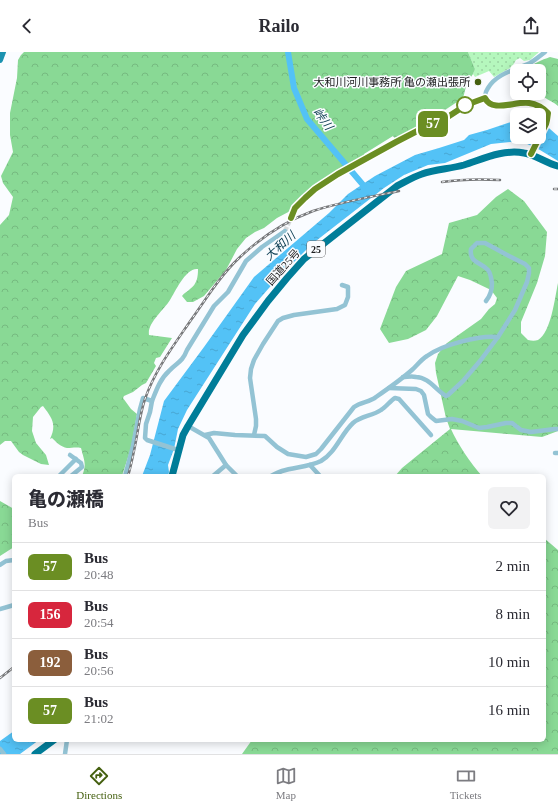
<!DOCTYPE html>
<html lang="en">
<head>
<meta charset="utf-8">
<style>
  :root { --surface:#fff; --page:#f2f2f3; --text:#2b2b33; --muted:#7c7c81; --line:#e1e1e2; --accent:#456010 }
  body { margin:0; font-family:"Times New Roman","Noto Sans JP",serif; background:var(--page); color:var(--text); height:100vh; display:flex; flex-direction:column; font-size:15px; white-space:nowrap }
  * { box-sizing:border-box; margin:0 }
  p { font-size:13px; color:var(--muted) }
  .icon { flex:none; width:22px; height:22px; fill:none; stroke:currentColor; stroke-width:2; stroke-linecap:round; stroke-linejoin:round }
  .map { position:relative; flex:1; overflow:hidden }
  .sheet { position:absolute; left:12px; top:422px; width:534px; height:268px; display:flex; flex-direction:column; background:var(--surface); border-radius:6px; box-shadow:0 2px 10px #0003 }
  .sheet>* { flex:none }
  .badge { padding:0 8px; border-radius:6px; font-size:14px; line-height:26px }
  .fabs { position:absolute; left:510px; top:12px; display:grid; gap:8px }
  .fabs a { display:grid; place-items:center; width:36px; height:36px; border-radius:6px; background:var(--surface); box-shadow:0 2px 10px #0003; font-size:20px }
  .map>.badge { position:absolute; translate:-50% -50%; box-shadow:0 0 0 2px #fff }
  .round { display:grid; place-items:center; flex:none; width:42px; height:42px; border-radius:6px; background:var(--page) }
  .head { display:flex; align-items:center; justify-content:space-between; height:68px; padding:0 16px }
  h1 { font-size:19px; font-weight:800; line-height:30px }
  ul { padding:0; list-style:none }
  li { display:flex; align-items:center; gap:12px; height:48px; padding:0 16px; border-top:1px solid var(--line) }
  li div { flex:1 }
  li b { display:block; font-size:15px }
  li em { font-style:normal }
  li .badge { min-width:44px; font-weight:700; text-align:center }
  header { display:flex; justify-content:space-between; align-items:center; height:52px; padding:0 16px; background:var(--surface); font-size:18px; font-weight:800 }
  .dock { display:flex; justify-content:space-around; align-items:center; height:56px; border-top:1px solid var(--line); background:var(--surface); font-size:11px; color:var(--muted) }
  .dock a { display:grid; justify-items:center; gap:2px }
  .dock .active { color:var(--accent) }
  .map>svg:first-child { display:block }
</style>
</head>
<body>
<header><svg class="icon" aria-label="back" viewBox="0 0 24 24"><path d="M15 5l-7 7 7 7"/></svg>Railo<svg class="icon" aria-label="share" viewBox="0 0 24 24"><path d="M12 15V3M7 8l5-5 5 5M5 13v7h14v-7"/></svg></header>
<div class="map">
<svg width="558" height="702" viewBox="0 0 558 702">
  <defs>
    <pattern id="green-dots" width="8" height="8" patternUnits="userSpaceOnUse"><rect width="8" height="8" fill="#b5f7bd"/><path d="M2 2h.1M6 6h.1" fill="none" stroke="#9bd3a2" stroke-width="1.8" stroke-linecap="round"/></pattern>
    <pattern id="forest-crowns" width="20" height="18" patternUnits="userSpaceOnUse"><rect width="20" height="18" fill="#89d995"/><path d="M2 6a3 3 0 1 1 6 0M12 15a3 3 0 1 1 6 0" fill="none" stroke="#76ba80"/></pattern>
    <pattern id="water-ripples" width="26" height="14" patternUnits="userSpaceOnUse"><rect width="26" height="14" fill="#53c2f6"/><path d="M2 4q2-2 4 0t4 0M15 11q2-2 4 0t4 0" fill="none" stroke="#48a6d2"/></pattern>
  </defs>
  <rect width="100%" height="100%" fill="#fafcff"/>
  <!-- green -->
  <path fill="url(#green-dots)" d="M468,0H539L530,8L524,9L520,6L516,8L512,15L494,25L489,19L475,25L473,22L475,17Z"/>
  <!-- forest -->
  <g fill="url(#forest-crowns)">
    <path d="M24,0H468L475,17L473,22L467,31L463,46L427,70L396,88L393,84L364,102L365,105L325,128L306,141L294,157L277,166L264,176L255,180L246,186L237,197L226,218L204,244L193,250H187L182,244C184,241 187,240 190,237C197,232 198,225 198,217C186,215 175,240 170,248C164,258 147,271 149,283L172,286L160,305L156,306L154,311L156,314L146,331L142,333L133,340L124,344L123,346L131,357L137,362L131,396L122,424H82C87,412 84,408 81,396C76,395 72,396 67,396C61,395 56,390 52,386L50,387C57,372 52,366 43,354L41,355L33,365L32,379L36,391L46,403L49,413L41,412L23,403L19,400L11,389H5L0,393V173L9,163L13,145L3,131L1,124L13,100L10,83V61L17,26L18,8L21,3Z"/>
    <path d="M550,5L558,7V54C554,50 549,49 544,45V35L539,34V19H527C532,11 542,8 550,5Z"/>
    <path d="M508,137L524,149L547,180L545,204L537,231L521,270V281L528,288C532,289 535,289 538,288C551,281 555,245 558,231V379L542,385L451,377C457,391 471,412 482,424H395L402,416L450,377L446,366L436,321L435,311L438,302L447,291L481,267L489,257L495,252L497,246L491,238L470,228L458,224L437,264L426,278L408,287L389,291L380,277L396,235L406,219L442,202L449,171L477,163L496,145Z"/>
    <path d="M0,449L14,457V495L0,504Z"/>
    <path d="M544,486L558,498V702H242L252,688H544Z"/>
  </g>
  <!-- water -->
  <g fill="url(#water-ripples)">
    <path d="M517,68V85H539V69L542,70L558,84V109L540,98L525,91L510,90L491,92L445,111L428,113L404,123L384,136L312,192L276,228L255,252L187,358L178,377L174,397L168,413L169,420L168,424H142L150,403L164,349L204,295L254,225L329,161L348,142L375,124L415,103L439,96L464,88L469,83L487,78Z"/>
    <path d="M14,679V688H39L20,702H0V689Z"/>
  </g>
  <g fill="none" stroke-linecap="round" stroke-linejoin="round">
    <!-- river -->
    <path stroke="#53c2f6" stroke-width="6" d="M288,0L294,36L307,67L364,134"/>
    <!-- minor-tunnel -->
    <path stroke="#d9dbdd" stroke-width="4.5" stroke-dasharray="4.5 2" stroke-linecap="butt" d="M285,179L291,166"/>
    <!-- minor -->
    <g stroke="#93c3d4" stroke-width="4.5">
      <path d="M531,102L546,72L547,68L548,61C543,56 536,52 529,51C518,50 491,60 486,47C484,43 486,39 488,36C497,21 515,18 530,11C535,8 540,4 545,0"/>
      <path d="M291,166L295,156L305,146L315,137L337,122L396,90L423,77L440,70L466,53L485,46"/>
      <path d="M403,325C407,325 412,324 416,325C428,325 436,338 446,344L448,343L463,329L480,309L498,285L515,258L527,230L529,221V216L525,212L509,204L485,191H477L471,197C469,211 481,210 488,218C491,222 491,226 492,231C492,238 491,243 486,249"/>
      <path d="M389,336L416,337L421,339L424,343L428,362L431,365L436,369L452,367L462,369L479,376L487,375L506,371H512L521,378L531,380L555,377H558"/>
      <path d="M152,349L150,360L146,372L145,386L147,388L178,398"/>
      <path d="M188,374L209,386L226,413L237,424"/>
      <path d="M205,383L214,381L235,383L265,384L277,395L288,402L306,405L316,402L321,397L354,355C361,350 370,350 376,345C389,336 402,327 413,317C418,312 422,307 427,304C442,293 479,283 498,285"/>
      <path d="M254,383L256,374V367L250,326L251,317L254,308L263,292L278,269L283,266L294,263L337,257L345,253L348,245V235L342,233"/>
      <path d="M555,401H558"/>
      <path d="M70,403L81,411L82,415L71,424"/>
      <path d="M310,413L320,424"/>
      <path d="M59,424L76,407"/>
      <path d="M125,424L133,394L140,357L143,346L152,349C156,339 160,327 169,319C177,310 182,311 187,298L214,254L228,240L246,209L262,195L285,179"/>
      <path d="M213,424L226,413"/>
      <path d="M271,424C275,422 279,420 282,419C295,415 309,415 321,409C336,400 341,382 353,371C361,364 372,364 381,358C386,355 390,349 395,346L399,347L431,383"/>
      <path d="M0,513L6,509L14,508"/>
      <path d="M0,557L14,553"/>
      <path d="M0,697L4,702"/>
      <path d="M65,702L67,688"/>
    </g>
    <!-- major -->
    <path stroke="#1b92b0" stroke-width="6" d="M0,8L3,0"/>
    <!-- highway -->
    <g stroke="#007d99" stroke-width="7">
      <path d="M172,424L183,383L188,374L243,283L268,249L287,226L304,207L397,134C405,130 413,125 422,122C435,117 450,117 464,113C483,107 503,97 524,101C536,103 546,111 558,114"/>
      <path d="M35,702L54,688"/>
    </g>
    <!-- rail casing -->
    <g stroke="#77787a" stroke-width="2.5">
      <g id="rail">
        <path d="M442,130C462,127 481,127 500,128"/>
        <path d="M554,137H558"/>
        <path d="M128,424C131,414 133,404 135,394C138,379 140,362 145,347C155,318 174,293 191,268C206,247 220,224 239,206C260,186 286,169 313,159C341,150 370,145 399,139"/>
        <path d="M0,626L14,615"/>
      </g>
    </g>
    <!-- rail -->
    <use href="#rail" stroke="#fafcff" stroke-width="1" stroke-dasharray="3" stroke-linecap="butt"/>
  </g>
  <g fill="none" stroke-linecap="round" stroke-linejoin="round">
    <!-- line casing -->
    <g stroke="#fff" stroke-width="9">
      <path id="line" d="M291,166L295,156L305,146L315,137L338,122L396,90L423,76L440,70L466,53L485,46C492,61 515,49 529,51C536,52 543,56 548,61L547,68L546,72L531,102"/>
    </g>
    <!-- line -->
    <use href="#line" stroke="#6b8e23" stroke-width="6"/>
  </g>
  <!-- markers -->
  <circle fill="#456010" stroke="#fafcff" stroke-width="1.5" cx="478" cy="30" r="4"/>
  <circle fill="#fff" stroke="#6b8e23" stroke-width="2" cx="465" cy="53" r="8"/>
  <g text-anchor="middle" stroke-width="3" stroke-linejoin="round" paint-order="stroke">
    <!-- shield labels -->
    <rect fill="#fafcff" stroke="#5f6162" stroke-width="1" x="307" y="189" width="18" height="16" rx="3"/>
    <g font-size="10" font-weight="bold" fill="#1d1e1f">
      <text x="316" y="201">25</text>
    </g>
    <!-- poi labels -->
    <g font-size="11" fill="#1d1e1f" stroke="#fafcff" text-anchor="end">
      <text x="470" y="34">大和川河川事務所 亀の瀬出張所</text>
    </g>
    <!-- street labels -->
    <g font-size="11" fill="#1d1e1f" stroke="#fafcff">
      <text transform="translate(283 215) rotate(-48)" y="4">国道25号</text>
    </g>
    <!-- water labels -->
    <g font-size="12" font-style="italic" fill="#083a4f" stroke="#fafcff">
      <text transform="translate(323 67) rotate(54)" y="4">峠川</text>
      <text transform="translate(280 194) rotate(-42)" y="4">大和川</text>
    </g>
  </g>
</svg>
<div class="fabs">
<a><svg class="icon" aria-label="locate" viewBox="0 0 24 24"><circle cx="12" cy="12" r="6"/><path d="M12 2v4M12 18v4M2 12h4M18 12h4"/></svg></a>
<a><svg class="icon" aria-label="layers" viewBox="0 0 24 24"><path d="M12 4l9 5-9 5-9-5zM3 14l9 5 9-5"/></svg></a>
</div>
<b class="badge" style="left:433px;top:72px;background:#6b8e23;color:#fff">57</b>
<section class="sheet">
<div class="head"><div><h1>亀の瀬橋</h1><p>Bus</p></div><a class="round"><svg class="icon" aria-label="heart" viewBox="0 0 24 24"><path d="M12 20l-8-8c-3-5 5-10 8-4 3-6 11-1 8 4z"/></svg></a></div>
<ul>
<li><span class="badge" style="background:#6b8e23;color:#fff">57</span><div><b>Bus</b><p>20:48</p></div><em>2 min</em></li>
<li><span class="badge" style="background:#d7263d;color:#fff">156</span><div><b>Bus</b><p>20:54</p></div><em>8 min</em></li>
<li><span class="badge" style="background:#8b5e3c;color:#fff">192</span><div><b>Bus</b><p>20:56</p></div><em>10 min</em></li>
<li><span class="badge" style="background:#6b8e23;color:#fff">57</span><div><b>Bus</b><p>21:02</p></div><em>16 min</em></li>
</ul>
</section>
</div>
<nav class="dock">
<a class="active"><svg class="icon" aria-label="directions" viewBox="0 0 24 24"><path d="M12 3l9 9-9 9-9-9zM9 14v-3h6M13 9l2 2-2 2"/></svg>Directions</a>
<a><svg class="icon" aria-label="map" viewBox="0 0 24 24"><path d="M3 6l6-2 6 2 6-2v14l-6 2-6-2-6 2zM9 4v14M15 6v14"/></svg>Map</a>
<a><svg class="icon" aria-label="tickets" viewBox="0 0 24 24"><path d="M3 7h18v10H3zM15 7v10"/></svg>Tickets</a>
</nav>
</body>
</html>
